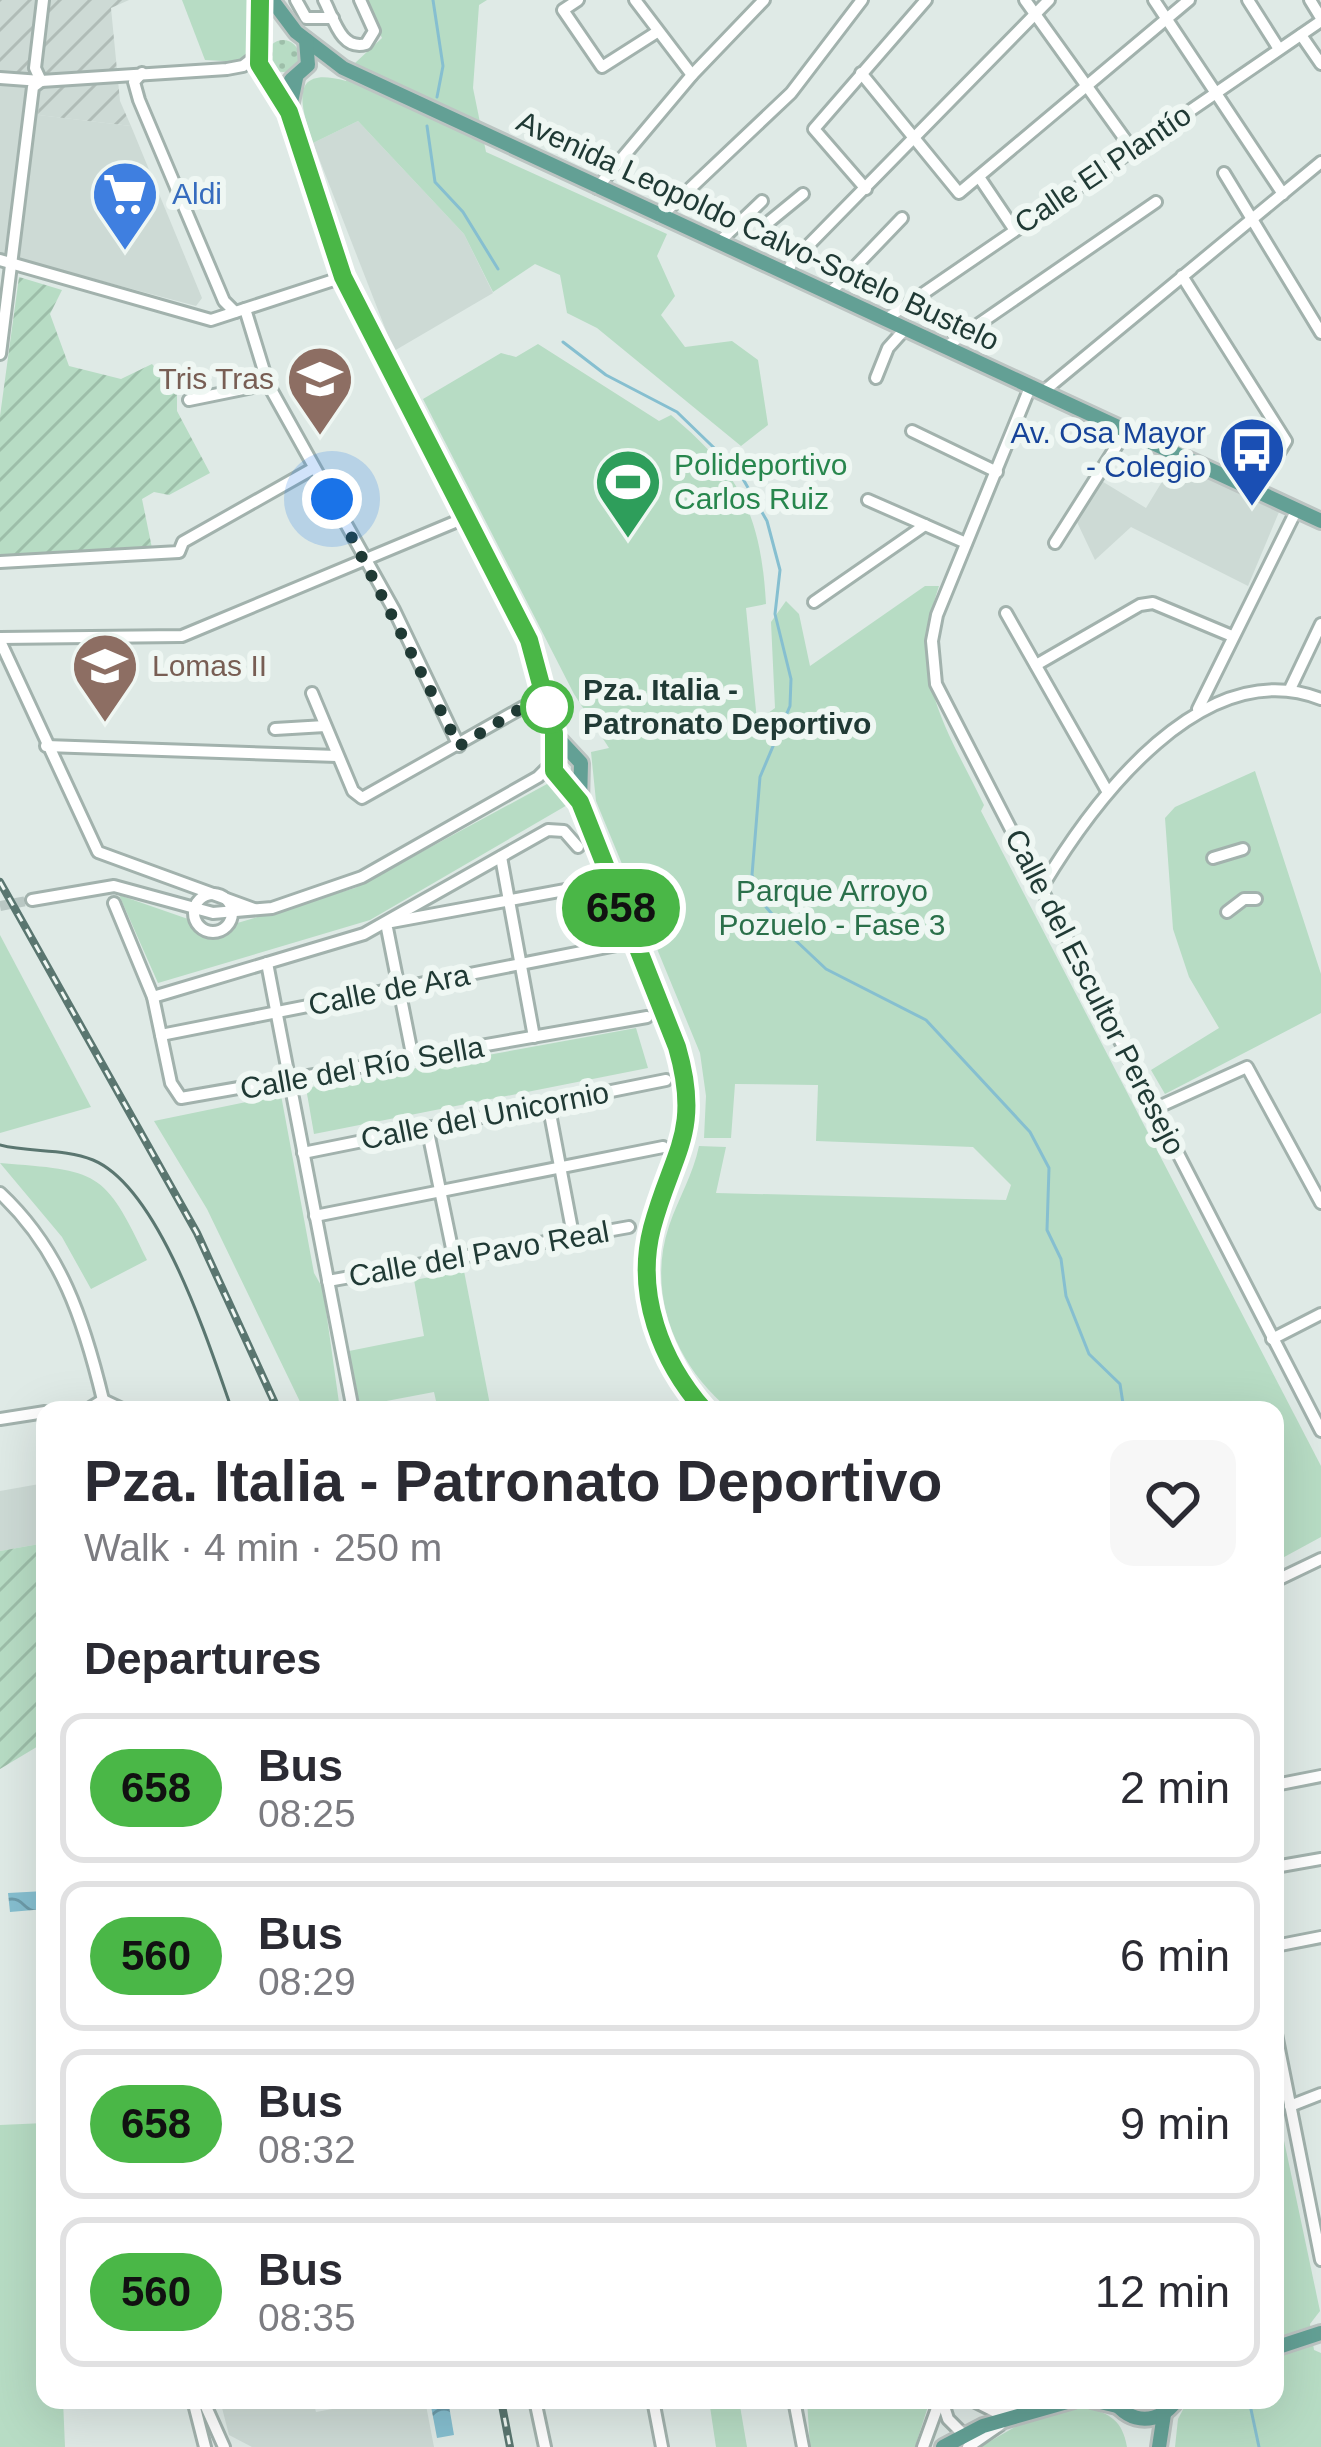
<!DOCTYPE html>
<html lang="en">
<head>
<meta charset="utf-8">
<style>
  :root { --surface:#fff; --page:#f7f7f7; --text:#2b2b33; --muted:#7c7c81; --line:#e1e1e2 }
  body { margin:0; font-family:Helvetica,sans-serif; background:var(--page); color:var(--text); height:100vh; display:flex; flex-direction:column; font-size:45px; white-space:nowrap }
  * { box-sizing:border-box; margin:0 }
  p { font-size:39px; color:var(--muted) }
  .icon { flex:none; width:66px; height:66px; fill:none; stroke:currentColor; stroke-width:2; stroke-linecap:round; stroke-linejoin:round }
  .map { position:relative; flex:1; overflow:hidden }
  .side { position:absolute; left:36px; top:1401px; width:1248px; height:1008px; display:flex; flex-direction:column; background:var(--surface); border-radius:24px; box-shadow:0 12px 48px #0002 }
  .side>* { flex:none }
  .badge { padding:0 24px; border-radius:39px; font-size:42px; line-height:78px }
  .you { position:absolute; width:60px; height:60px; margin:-30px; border:9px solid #fff; border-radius:50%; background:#1a73e8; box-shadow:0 0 0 18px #1a73e833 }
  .map>.badge { position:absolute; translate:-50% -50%; box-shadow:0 0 0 6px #fff }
  h2 { padding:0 48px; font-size:45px; line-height:108px }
  .round { display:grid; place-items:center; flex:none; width:126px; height:126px; border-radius:24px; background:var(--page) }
  .overview { display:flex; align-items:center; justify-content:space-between; height:204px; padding:0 48px }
  h1 { font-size:57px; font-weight:800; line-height:90px }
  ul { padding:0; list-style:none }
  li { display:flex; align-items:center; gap:36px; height:150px; margin:0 24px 18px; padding:0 24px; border:6px solid var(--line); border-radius:24px }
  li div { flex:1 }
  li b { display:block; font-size:45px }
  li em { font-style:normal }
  li .badge { min-width:132px; font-weight:700; text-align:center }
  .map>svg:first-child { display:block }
</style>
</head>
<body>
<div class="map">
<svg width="1321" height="2447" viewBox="0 0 1321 2447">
  <defs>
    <pattern id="industrial-furrows" width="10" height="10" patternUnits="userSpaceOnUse" patternTransform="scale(3)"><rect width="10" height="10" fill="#cddad5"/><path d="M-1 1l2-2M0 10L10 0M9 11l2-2" fill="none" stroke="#b0bcb7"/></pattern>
    <pattern id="grass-dots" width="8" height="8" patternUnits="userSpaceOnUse" patternTransform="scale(3)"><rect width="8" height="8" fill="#b7dcc4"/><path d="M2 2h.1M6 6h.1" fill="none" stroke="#9dbea9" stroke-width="1.8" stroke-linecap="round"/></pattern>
    <pattern id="garden-furrows" width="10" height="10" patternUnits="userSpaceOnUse" patternTransform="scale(3)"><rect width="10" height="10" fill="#b7dcc4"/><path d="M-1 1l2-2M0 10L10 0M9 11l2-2" fill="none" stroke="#9dbea9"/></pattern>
    <pattern id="water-waves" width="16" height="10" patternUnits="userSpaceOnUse" patternTransform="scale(3)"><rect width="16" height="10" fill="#86bfd0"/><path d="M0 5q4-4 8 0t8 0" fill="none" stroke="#6d9caa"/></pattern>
  </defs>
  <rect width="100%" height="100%" fill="#dfeae6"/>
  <!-- built -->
  <g fill="#cddad5">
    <path d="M0,84L40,90L39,115L131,126L202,298L196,306L0,254Z"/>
    <path d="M358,121L464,234L493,293L394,351L313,143Z"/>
    <path d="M1174,462L1279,512L1248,586L1131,527L1095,560L1076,520L1100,480L1146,508Z"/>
    <path d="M45,1483V1543L0,1551V1491Z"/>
    <path d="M220,2400H313L316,2412L381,2400H425L434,2447H252L229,2435Z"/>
  </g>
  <!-- industrial -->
  <path fill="url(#industrial-furrows)" d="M0,0H129L111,8L120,101L131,126L38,115L40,90L0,84Z"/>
  <!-- grass -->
  <circle fill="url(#grass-dots)" cx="283" cy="56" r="16"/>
  <!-- park -->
  <g fill="#b7dcc4">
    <path d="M182,0H249C257,22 259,46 241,62L205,60Z"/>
    <path d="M363,0H487L479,5L473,88L486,152L667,234L657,256L675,296L661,315L685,347L732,341L758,360L768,425L741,446L597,328L567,313L560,275L535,264L493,292L464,234L358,121L313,143C301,107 287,64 346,81L355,63L382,38Z"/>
    <path d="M538,344L659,421L671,415C740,473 761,515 766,604L746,608L757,721L775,708L771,622L786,601L799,614L810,666L925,586H939C908,677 945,725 984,805L981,811L1321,1466V1537L1275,1562V1410H730C676,1366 646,1294 669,1226C678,1199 693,1175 699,1146L726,1147L716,1193L1006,1200L1011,1185L973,1147L816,1141L818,1085L735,1084L731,1138H704L706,1096L700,1053L596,801L591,752L609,748L574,694L423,399L501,353L516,357Z"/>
    <path d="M1255,771L1321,974V1013L1165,1094L1151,1070L1219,1028L1189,977L1173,929L1165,818L1175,807Z"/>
    <path d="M547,784L568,797L569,804L370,920L158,983L119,895L188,919L198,933L211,938L225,935L234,924L355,888Z"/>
    <path d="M0,935L91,1107L0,1133Z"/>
    <path d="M636,1028L648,1068L314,1134L306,1088Z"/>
    <path d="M281,1095L314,1273L323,1289L340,1410H304L207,1209L154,1121Z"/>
    <path d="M0,1163C98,1171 104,1169 147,1260L91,1289L62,1237Z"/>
    <path d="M464,1271L491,1410H438L434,1392L360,1406L349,1351L424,1336L414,1280Z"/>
    <path d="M1275,2098L1320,2311L1310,2324L1314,2350L1321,2353V2447H1175L1178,2419L1188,2400H1275Z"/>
    <path d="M45,2123V2400H63L65,2447H0V2125Z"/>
    <path d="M709,2400H739L747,2447H716Z"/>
    <path d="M807,2400H930L915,2447H810Z"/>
    <path d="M1086,2406C1111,2415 1122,2420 1127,2447H980L1022,2423Z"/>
  </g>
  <!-- garden -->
  <g fill="url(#garden-furrows)">
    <path d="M19,277L62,290L50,314L69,366L121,379L152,364L177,393V411L210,473L169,495L154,492L142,499L153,553L0,557V416Z"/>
    <path d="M45,1543V1742L0,1769V1551Z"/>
  </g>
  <!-- water -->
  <g fill="url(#water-waves)">
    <path d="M45,1891V1909L10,1912L8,1893Z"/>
    <path d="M448,2400L454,2435L437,2438L430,2401Z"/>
  </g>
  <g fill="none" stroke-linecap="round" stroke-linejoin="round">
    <!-- stream -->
    <g stroke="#86bfd0" stroke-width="3">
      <path d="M433,0L443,66L437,97"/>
      <path d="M427,126L435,182L463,212L498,269"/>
      <path d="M563,342L606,375L677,412L739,472L767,521L780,570L775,614L791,679L790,706L760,777L752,875L766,907L791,936L826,969L926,1020L1030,1132L1049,1168L1047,1230L1061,1259L1066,1296L1089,1354L1120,1384L1124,1410"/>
      <path d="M1249,2400L1259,2447"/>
    </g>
    <!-- minor-tunnel -->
    <path stroke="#b9c7c3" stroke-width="10" stroke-dasharray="10 5" stroke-linecap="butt" d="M0,906L32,900"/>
    <!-- minor casing -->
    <g stroke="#a2b2ad" stroke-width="16">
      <g id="minor">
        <path d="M296,0L306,18H333"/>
        <path d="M324,0C334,19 341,51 366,44L374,31L360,0"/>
        <path d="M578,0L563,10L602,67L657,32"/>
        <path d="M635,0L692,75"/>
        <path d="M1025,0L1132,149"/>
        <path d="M1154,0L1283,194"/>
        <path d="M1248,0L1279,49"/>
        <path d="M1310,0L1321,18"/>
        <path d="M1301,35L1321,64"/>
        <path d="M142,73L134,82L139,100L224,301L235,312"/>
        <path d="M861,73L959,193L1189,0"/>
        <path d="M0,78L41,81L227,69L243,66L257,55"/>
        <path d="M41,81L35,68L43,0"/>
        <path d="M1224,173L1321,333"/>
        <path d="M979,177L1014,229"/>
        <path d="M597,188L692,75L764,0"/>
        <path d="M866,189L814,129L926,0"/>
        <path d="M660,217L791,93L862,0"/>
        <path d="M770,221L803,194"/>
        <path d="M718,243L762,201"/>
        <path d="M0,260L211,320L343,277"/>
        <path d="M787,274L792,262L1049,0"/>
        <path d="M1182,276L1286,441L1256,490"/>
        <path d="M829,294L902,218"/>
        <path d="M245,309L268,384L394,610L459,746"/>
        <path d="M886,319L1321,21"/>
        <path d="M947,346L1156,202"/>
        <path d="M0,354L33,87L41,81"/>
        <path d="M876,378L888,348L906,328"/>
        <path d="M1031,385L937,615L932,641L936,684L1321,1431"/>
        <path d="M1044,391L1321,162"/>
        <path d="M189,400L268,384"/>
        <path d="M912,431L997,472"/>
        <path d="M868,500L966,543"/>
        <path d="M1055,543L1126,431"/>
        <path d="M0,562L179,552L183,542L314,468"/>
        <path d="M814,602L925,525"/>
        <path d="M1006,613L1106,789"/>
        <path d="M0,638L182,636L467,517"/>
        <path d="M0,641L98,852L254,909"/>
        <path d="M1036,665L1140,605L1153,603L1232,636"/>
        <path d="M1291,687L1321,624"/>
        <path d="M312,693L353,791L362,798L534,701H545"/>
        <path d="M1198,709L1297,509"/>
        <path d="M275,729L325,726"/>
        <path d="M46,746L337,756"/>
        <path d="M501,857L534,1037"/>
        <path d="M1213,858L1243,849"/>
        <path d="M1042,887C1094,800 1203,653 1321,699"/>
        <circle cx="213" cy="913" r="19"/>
        <path d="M32,900L114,886L213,913L272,908L362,877L538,777L552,763"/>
        <path d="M114,903L153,997L171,1083L181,1098L647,1017"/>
        <path d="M1227,912L1244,899H1256"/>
        <path d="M267,963L353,1410"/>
        <path d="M153,997L364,934L548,830L564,831L578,847"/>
        <path d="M161,1035L617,945"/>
        <path d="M413,1059L386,923L592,885"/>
        <path d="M548,1103L573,1235"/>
        <path d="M1154,1109L1247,1067L1321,1203"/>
        <path d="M427,1127L454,1258"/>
        <path d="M303,1153L666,1080"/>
        <path d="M0,1193C61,1250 84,1321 103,1400"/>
        <path d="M315,1216L663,1147"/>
        <path d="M328,1281L629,1227"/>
        <path d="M1272,1339L1321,1314"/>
        <path d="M87,1410L103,1400L124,1410"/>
        <path d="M674,1410H676"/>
        <path d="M0,1419L45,1412"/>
        <path d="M1275,1581L1321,1559"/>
        <path d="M1275,1785L1321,1776"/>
        <path d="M1275,1867L1321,1859"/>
        <path d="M1275,1946L1321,1937"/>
        <path d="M1275,2029L1321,2260"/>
        <path d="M1290,2106L1321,2094"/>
        <path d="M193,2400L205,2447"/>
        <path d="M203,2400L224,2447"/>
        <path d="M535,2400L545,2447"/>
        <path d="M653,2400L662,2447"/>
        <path d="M794,2400L803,2447"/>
        <path d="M942,2400L948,2419L964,2435"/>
        <path d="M972,2400L994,2411L1025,2410"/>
        <path d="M923,2447L940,2400"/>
        <path d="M968,2447L1000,2425"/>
      </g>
    </g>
    <!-- major casing -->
    <g stroke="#bcc4c2" stroke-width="20">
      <g id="major">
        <path d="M260,0L257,59L286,105"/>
        <path d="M272,0L296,32L343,68L1321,521"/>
        <path d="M296,78L289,112L343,277L529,640L554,733V771L580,803L677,1047C702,1132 672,1152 652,1228C635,1294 661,1361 704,1410"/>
        <path d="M291,80L308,65L306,40"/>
        <path d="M555,735L581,763L580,803"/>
        <path d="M1275,2348L1321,2333"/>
        <path d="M1092,2400L1117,2406"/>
        <path d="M1113,2400C1131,2425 1158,2425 1177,2400"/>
        <path d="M943,2447L983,2426L1074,2400"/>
        <path d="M1159,2447L1164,2414"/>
      </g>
    </g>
    <!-- minor -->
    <use href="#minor" stroke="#fff" stroke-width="10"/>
    <!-- major -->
    <use href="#major" stroke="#63a095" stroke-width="14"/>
    <!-- tram -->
    <path stroke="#5a7670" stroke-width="3" d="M0,1145C30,1153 63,1148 93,1160C160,1188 209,1345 232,1410"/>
    <!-- rail casing -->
    <g stroke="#5a7670" stroke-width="8">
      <g id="rail">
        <path d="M0,882L197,1233L278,1410"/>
        <path d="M501,2400L510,2447"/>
      </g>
    </g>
    <!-- rail -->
    <use href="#rail" stroke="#eff7f3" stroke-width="3" stroke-dasharray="9" stroke-linecap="butt"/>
  </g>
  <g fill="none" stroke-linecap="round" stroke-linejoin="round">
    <!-- line casing -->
    <g stroke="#fff" stroke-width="27">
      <path id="line" d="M260,0L259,64L289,112L343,277L529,640L554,733V771L580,802L677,1047C702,1133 672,1152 652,1228C635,1294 661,1361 704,1410"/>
    </g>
    <!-- line -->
    <use href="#line" stroke="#4ab747" stroke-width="18"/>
    <!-- walk -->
    <path stroke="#203a35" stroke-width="12" stroke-dasharray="0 21.6" d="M332,499L459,746L533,701H545L547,707"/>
  </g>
  <!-- icons -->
  <defs>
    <g id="supermarket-pin" transform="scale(3.45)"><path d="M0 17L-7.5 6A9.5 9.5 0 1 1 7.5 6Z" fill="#3f7fe0" stroke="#eff7f3"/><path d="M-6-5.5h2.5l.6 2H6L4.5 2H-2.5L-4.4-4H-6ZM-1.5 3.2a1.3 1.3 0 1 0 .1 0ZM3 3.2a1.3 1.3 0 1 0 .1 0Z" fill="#fff"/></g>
    <g id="school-pin" transform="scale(3.45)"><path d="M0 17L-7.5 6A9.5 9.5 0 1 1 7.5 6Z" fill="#8d6e63" stroke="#eff7f3"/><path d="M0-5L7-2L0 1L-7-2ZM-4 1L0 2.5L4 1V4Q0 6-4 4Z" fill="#fff"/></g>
    <g id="bus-pin" transform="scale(3.45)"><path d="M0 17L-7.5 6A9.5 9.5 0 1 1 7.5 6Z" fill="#1a4fb4" stroke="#eff7f3"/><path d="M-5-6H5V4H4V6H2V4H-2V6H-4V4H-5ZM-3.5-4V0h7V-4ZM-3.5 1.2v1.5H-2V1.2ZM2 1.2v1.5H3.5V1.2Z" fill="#fff"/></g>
    <g id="stadium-pin" transform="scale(3.45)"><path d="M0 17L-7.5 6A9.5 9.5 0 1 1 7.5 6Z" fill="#2e9e5b" stroke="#eff7f3"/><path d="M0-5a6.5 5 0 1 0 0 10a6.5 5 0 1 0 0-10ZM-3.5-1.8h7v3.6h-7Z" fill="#fff"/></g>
  </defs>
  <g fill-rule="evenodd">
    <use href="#supermarket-pin" x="125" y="194"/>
    <use href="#school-pin" x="320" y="379"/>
    <use href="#bus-pin" x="1252" y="450"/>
    <use href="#stadium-pin" x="628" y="482"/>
    <use href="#school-pin" x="105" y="666"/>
  </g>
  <!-- markers -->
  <circle fill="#fff" stroke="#4ab747" stroke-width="6" cx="547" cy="707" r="24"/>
  <g text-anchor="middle" stroke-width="12" stroke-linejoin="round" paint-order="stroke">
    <!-- street labels -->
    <g font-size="30" fill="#203a35" stroke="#eff7f3">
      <text transform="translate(1103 169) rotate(-34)" y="10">Calle El Plantío</text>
      <text transform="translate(758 231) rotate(25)" y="10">Avenida Leopoldo Calvo-Sotelo Bustelo</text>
      <text transform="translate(389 990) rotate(-11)" y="10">Calle de Ara</text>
      <text transform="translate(1095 992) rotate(63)" y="10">Calle del Escultor Peresejo</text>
      <text transform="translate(362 1068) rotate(-10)" y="10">Calle del Río Sella</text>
      <text transform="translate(485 1116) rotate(-11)" y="10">Calle del Unicornio</text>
      <text transform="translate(479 1254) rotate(-10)" y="10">Calle del Pavo Real</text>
    </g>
    <!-- shop labels -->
    <g font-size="30" fill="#366cbe" stroke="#eff7f3" text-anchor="start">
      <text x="172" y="204">Aldi</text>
    </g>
    <!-- education labels -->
    <g font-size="30" fill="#785e54" stroke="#eff7f3" text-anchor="end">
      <text x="274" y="389">Tris Tras</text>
      <text x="152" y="676" text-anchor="start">Lomas II</text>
    </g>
    <!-- transit labels -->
    <g font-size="30" fill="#164399" stroke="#eff7f3" text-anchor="end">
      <text x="1206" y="443">Av. Osa Mayor<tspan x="1206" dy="34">- Colegio</tspan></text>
    </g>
    <!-- leisure labels -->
    <g font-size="30" fill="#27864d" stroke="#eff7f3" text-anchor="start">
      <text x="674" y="475">Polideportivo<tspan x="674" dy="34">Carlos Ruiz</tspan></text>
    </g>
    <!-- stop labels -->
    <g font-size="30" font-weight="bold" fill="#203a35" stroke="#eff7f3" text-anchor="start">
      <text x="583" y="700">Pza. Italia -<tspan x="583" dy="34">Patronato Deportivo</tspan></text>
    </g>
    <!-- park labels -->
    <g font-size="30" fill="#2a704a" stroke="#eff7f3">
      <text x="832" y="901">Parque Arroyo<tspan x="832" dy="34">Pozuelo - Fase 3</tspan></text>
    </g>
  </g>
</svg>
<div class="you" style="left:332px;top:499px"></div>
<b class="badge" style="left:621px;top:908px;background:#4ab747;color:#111">658</b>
<section class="side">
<div class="overview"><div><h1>Pza. Italia - Patronato Deportivo</h1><p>Walk · 4 min · 250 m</p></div><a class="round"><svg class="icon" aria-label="heart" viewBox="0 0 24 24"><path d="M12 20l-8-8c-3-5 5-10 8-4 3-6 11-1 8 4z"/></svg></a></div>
<h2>Departures</h2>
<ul>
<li><span class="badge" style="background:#4ab747;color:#111">658</span><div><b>Bus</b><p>08:25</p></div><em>2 min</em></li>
<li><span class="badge" style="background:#4ab747;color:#111">560</span><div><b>Bus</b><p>08:29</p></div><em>6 min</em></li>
<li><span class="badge" style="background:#4ab747;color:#111">658</span><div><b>Bus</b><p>08:32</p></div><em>9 min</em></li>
<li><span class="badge" style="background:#4ab747;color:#111">560</span><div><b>Bus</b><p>08:35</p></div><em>12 min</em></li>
</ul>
</section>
</div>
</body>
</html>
